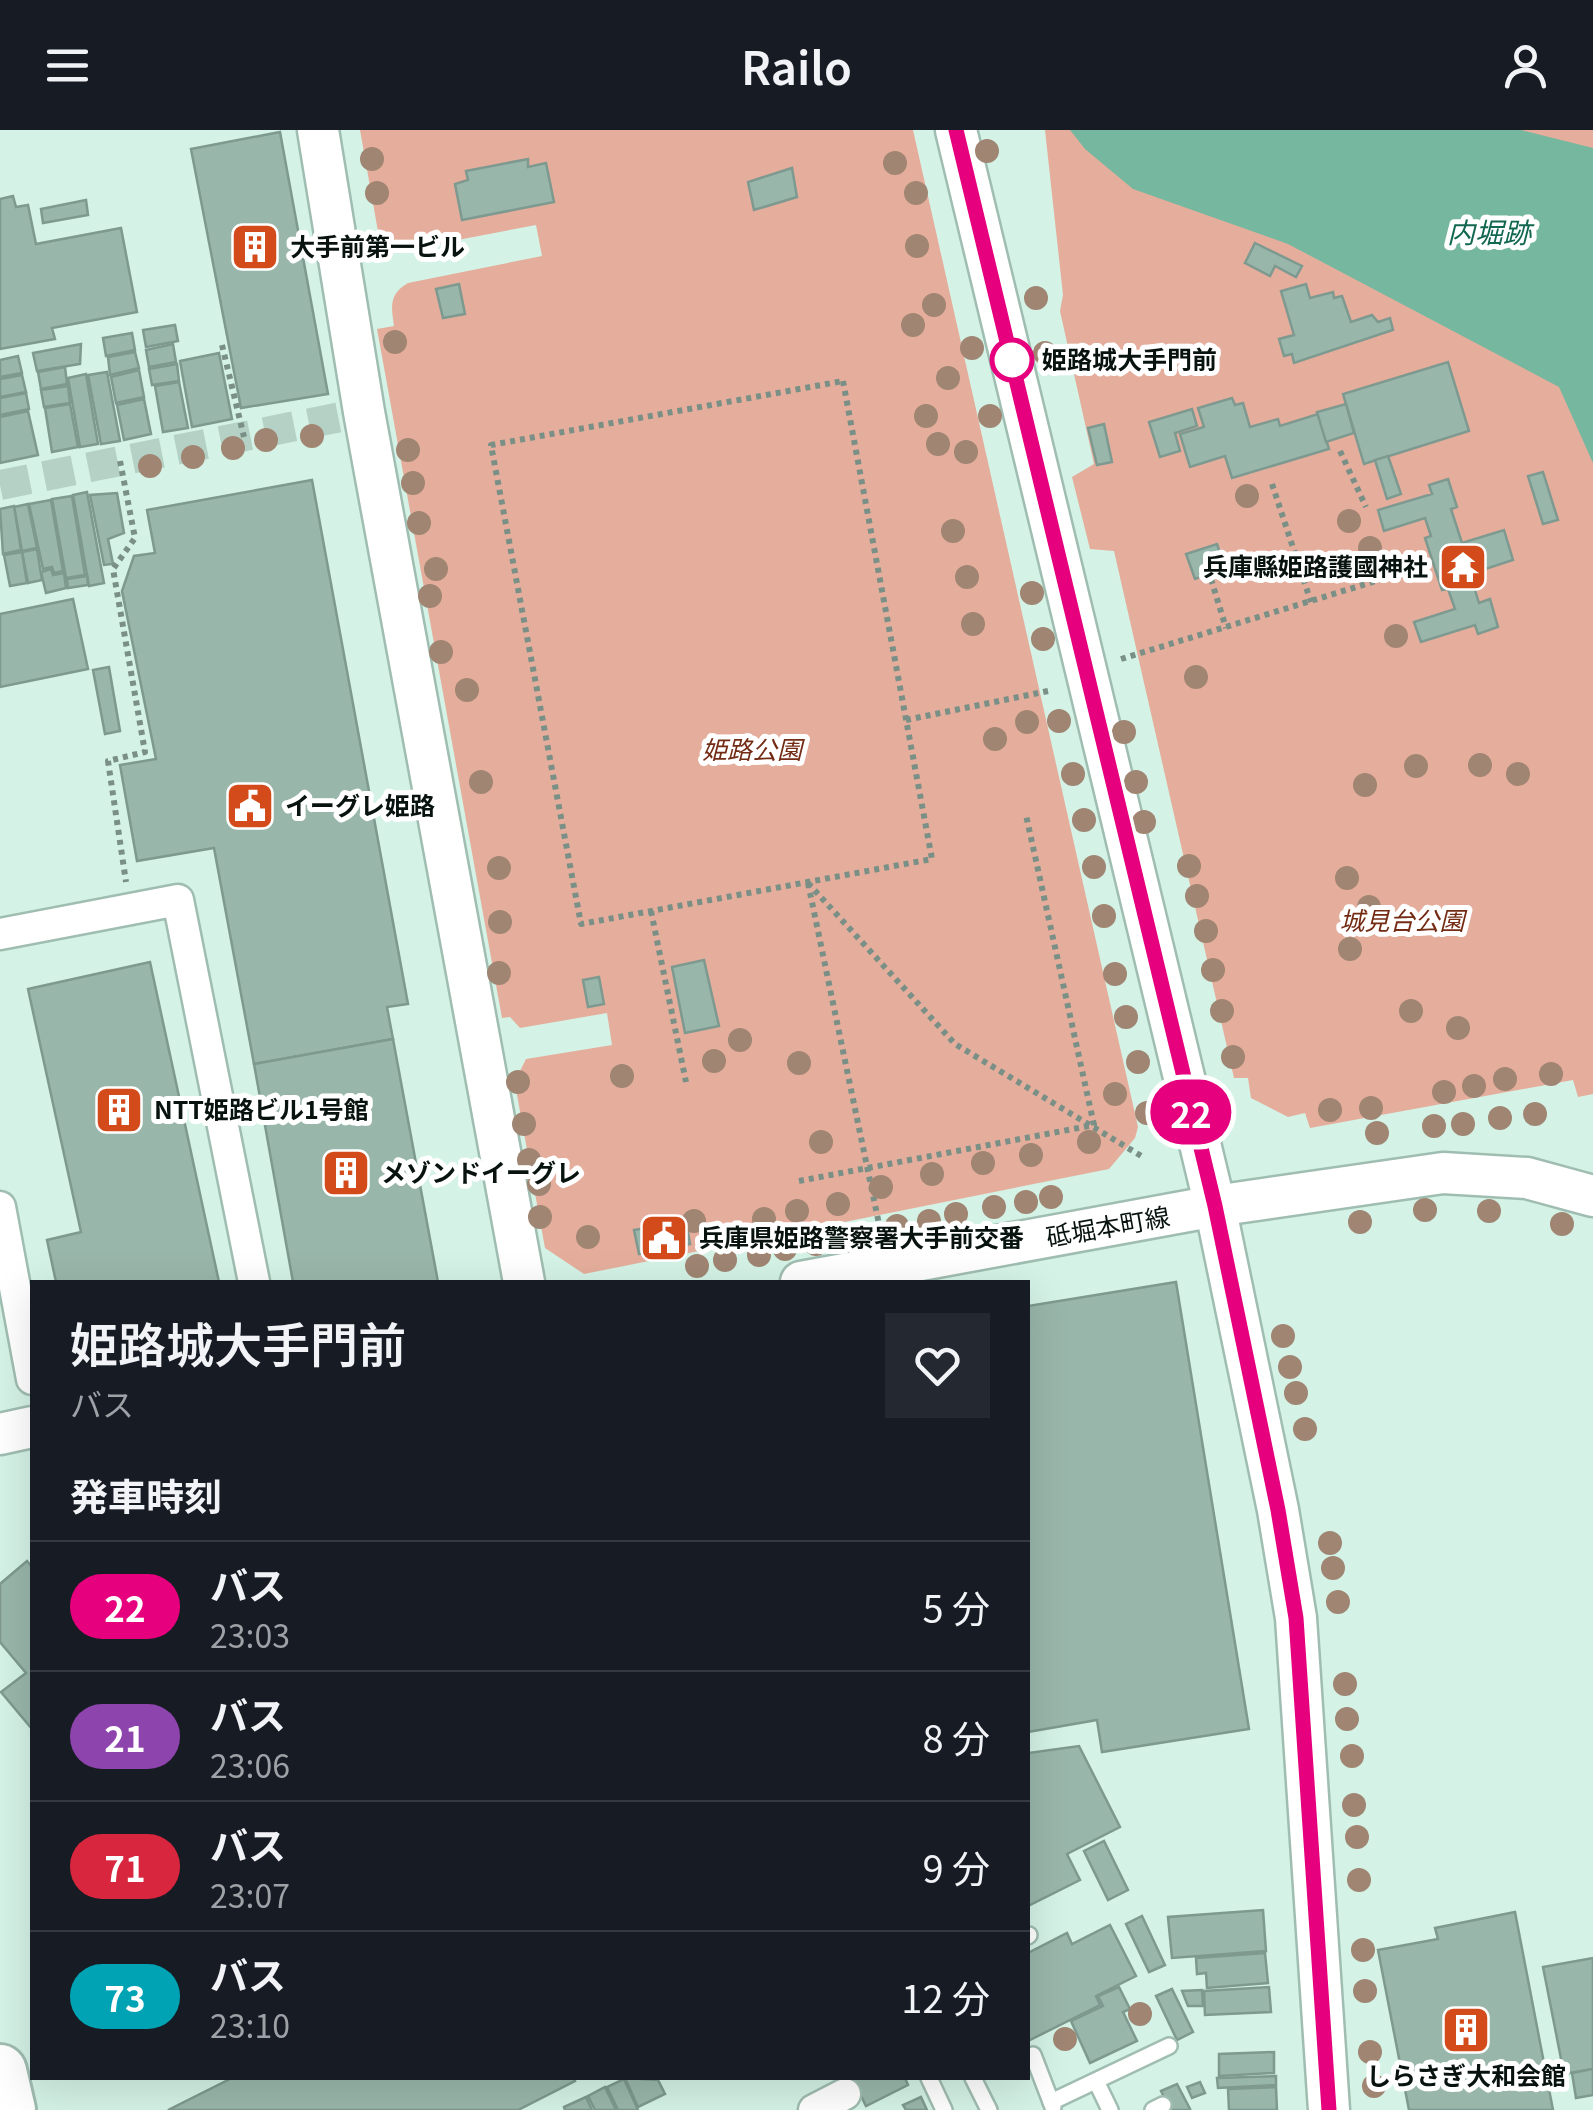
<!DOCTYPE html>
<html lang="ja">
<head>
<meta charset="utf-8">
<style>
  :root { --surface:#171b24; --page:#242831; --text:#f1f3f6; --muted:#9ea1a6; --line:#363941 }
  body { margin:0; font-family:Georgia,"Noto Sans JP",serif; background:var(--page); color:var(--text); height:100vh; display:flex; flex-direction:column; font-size:38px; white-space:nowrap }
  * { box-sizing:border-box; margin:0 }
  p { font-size:32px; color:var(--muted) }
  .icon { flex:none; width:55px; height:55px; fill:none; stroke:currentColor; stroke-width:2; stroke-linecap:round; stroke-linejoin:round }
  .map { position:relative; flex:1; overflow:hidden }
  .panel { position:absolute; left:30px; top:1150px; width:1000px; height:800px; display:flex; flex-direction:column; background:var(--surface); border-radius:0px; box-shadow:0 10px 40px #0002 }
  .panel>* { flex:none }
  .badge { padding:0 20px; border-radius:32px; font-size:35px; line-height:65px }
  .map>.badge { position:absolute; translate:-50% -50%; box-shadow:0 0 0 5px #fff }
  h2 { padding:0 40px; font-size:38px; line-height:90px }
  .round { display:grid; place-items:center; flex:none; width:105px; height:105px; border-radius:0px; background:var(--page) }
  .overview { display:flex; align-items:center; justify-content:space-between; height:170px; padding:0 40px }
  h1 { font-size:48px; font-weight:600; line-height:75px }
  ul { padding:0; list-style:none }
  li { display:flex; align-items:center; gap:30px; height:130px; padding:0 40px; border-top:2px solid var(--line) }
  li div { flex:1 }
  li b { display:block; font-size:38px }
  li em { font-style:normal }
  li .badge { min-width:110px; font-weight:700; text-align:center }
  header { display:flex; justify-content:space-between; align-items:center; height:130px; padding:0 40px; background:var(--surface); font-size:45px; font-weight:600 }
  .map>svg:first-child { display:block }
</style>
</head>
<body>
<header><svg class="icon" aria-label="menu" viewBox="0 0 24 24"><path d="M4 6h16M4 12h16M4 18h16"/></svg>Railo<svg class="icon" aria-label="person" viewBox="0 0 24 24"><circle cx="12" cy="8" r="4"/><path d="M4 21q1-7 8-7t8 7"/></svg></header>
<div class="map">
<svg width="1593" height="1980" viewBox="0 0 1593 1980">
  <rect width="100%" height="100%" fill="#d4f2e6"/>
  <!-- green -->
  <g fill="#e5ae9c">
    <path d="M360,0H913L1138,997L1135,1008L1109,1039L584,1144L545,1118L513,943L520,941L526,929L612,915L607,883L520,898L510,887L502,888L377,199L394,196C391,176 389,164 408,153L542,126L536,95L400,121L379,107Z"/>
    <path d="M1045,0H1593V964L1578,967L1573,950L1310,998L1305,983L1288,987L1251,968L1248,948H1234L1114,421L1090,419L1072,347L1094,334L1060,181L1063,165Z"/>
  </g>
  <!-- water -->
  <path fill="#75b79f" d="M1070,0H1521L1593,18V333L1559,257L1288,114L1133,59L1085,19Z"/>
  <!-- building -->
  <g fill="#99b6ab" stroke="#7e998f" stroke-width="2.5">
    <path d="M280,2L328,264L241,278L191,19Z"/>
    <path d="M528,29V37L546,33L554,72L462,90L455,54L468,50L466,41Z"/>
    <path d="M792,38L797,67L754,80L748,52Z"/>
    <path d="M13,66L16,77L28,75L36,114L121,98L137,182L52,198L55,209L0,219V69Z"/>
    <path d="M86,70L88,85L43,93L41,79Z"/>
    <path d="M1255,113L1302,136L1296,147L1275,136L1270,146L1245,133Z"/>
    <path d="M459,154L465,184L443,188L436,159Z"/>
    <path d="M1306,154L1310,168L1333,162L1334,168L1342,166L1351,192L1372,185L1378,192L1390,188L1393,200L1294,233L1292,224L1284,226L1279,209L1294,205L1281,161Z"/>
    <path d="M175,195L178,211L146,217L143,200Z"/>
    <path d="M132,203L135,220L106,226L103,208Z"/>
    <path d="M81,214L80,234L37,241L33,223Z"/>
    <path d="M173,214L176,232L149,237L146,220Z"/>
    <path d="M135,222L139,238L110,245L108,227Z"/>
    <path d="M219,223L232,289L192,297L180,231Z"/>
    <path d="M18,226L22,243L0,247V230Z"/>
    <path d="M1448,232L1469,301L1364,334L1343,264Z"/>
    <path d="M177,234L179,251L152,255L149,239Z"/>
    <path d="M65,237L67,254L41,259L38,242Z"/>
    <path d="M139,240L144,267L116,273L111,247Z"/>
    <path d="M107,242L120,311L101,314L88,245Z"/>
    <path d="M86,244L98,314L80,317L68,248Z"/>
    <path d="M22,245L26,262L0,267V249Z"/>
    <path d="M179,252L188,298L163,302L155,256Z"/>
    <path d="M68,256L70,273L44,277L41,260Z"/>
    <path d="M26,263L29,279L0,285V268Z"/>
    <path d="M1232,268L1235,275L1243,273L1250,297L1278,289L1280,296L1318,284L1329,319L1232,348L1225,326L1190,337L1180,304L1204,297L1198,278Z"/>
    <path d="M144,269L151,304L124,310L117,275Z"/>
    <path d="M70,274L78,317L52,322L45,278Z"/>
    <path d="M1346,274L1354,303L1326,312L1317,282Z"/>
    <path d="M1192,279L1197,296L1175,303L1180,321L1160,327L1149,292Z"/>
    <path d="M28,281L38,325L0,333V287Z"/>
    <path d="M1104,294L1112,332L1097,335L1088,298Z"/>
    <path d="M1388,326L1401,364L1387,369L1375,330Z"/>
    <path d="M1543,342L1558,390L1543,394L1528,346Z"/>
    <path d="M1448,349L1457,377L1451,379L1462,413L1504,400L1513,430L1470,444L1479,473L1490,469L1498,497L1478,504L1475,495L1421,512L1414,492L1455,479L1448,459L1442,460L1425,408L1431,406L1425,388L1384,401L1378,380L1432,364L1429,355Z"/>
    <path d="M312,350L408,874L387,877L393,909L254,934L214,718L137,731L120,635L156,629L122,461L134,426L155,423L147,380Z"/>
    <path d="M87,362L104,453L89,456L73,365Z"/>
    <path d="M117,363L124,403L108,409L113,434L104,435L90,365Z"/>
    <path d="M72,366L85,445L66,448L52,369Z"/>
    <path d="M51,370L63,441L54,443L52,437L43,439L29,374Z"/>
    <path d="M28,374L37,418L22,421L14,377Z"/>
    <path d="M14,376L21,420L3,424L0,379Z"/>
    <path d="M1217,414L1225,438L1195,449L1186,424Z"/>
    <path d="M37,419L42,450L28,453L22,422Z"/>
    <path d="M22,422L27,453L10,456L4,425Z"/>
    <path d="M51,439L53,445L64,443L66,458L46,463L41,442Z"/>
    <path d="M87,446L88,455L68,458L67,449Z"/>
    <path d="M73,469L88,539L0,557V484Z"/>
    <path d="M109,537L120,601L105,604L93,540Z"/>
    <path d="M704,830L719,896L685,903L672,837Z"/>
    <path d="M150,832L219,1152H56L47,1110L81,1102L28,859Z"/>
    <path d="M599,847L604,874L588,877L583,850Z"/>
    <path d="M393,909L438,1152H293L254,934Z"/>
    <path d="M686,1091L690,1114L639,1124L634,1100Z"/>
    <path d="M1176,1152L1249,1599L1102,1622L1097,1590L1028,1602V1176Z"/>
    <path d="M27,1431L32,1437V1599L1,1562L26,1543L0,1512V1454Z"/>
    <path d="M1079,1616L1120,1697L1067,1724L1080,1750L1028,1776V1623Z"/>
    <path d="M1104,1711L1128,1760L1108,1770L1084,1721Z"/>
    <path d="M1263,1780L1266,1821L1172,1828L1168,1787Z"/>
    <path d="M1515,1782L1553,1980H1409L1378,1820L1438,1809L1435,1798Z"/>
    <path d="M1142,1786L1165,1835L1149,1842L1126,1794Z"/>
    <path d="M1110,1795L1136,1846L1096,1866L1100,1875L1028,1911V1823L1067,1803L1072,1814Z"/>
    <path d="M1265,1823L1268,1853L1207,1858L1206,1843L1197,1844L1196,1828Z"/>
    <path d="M1593,1828V1939L1564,1944L1543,1837Z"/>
    <path d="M1119,1857L1130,1879L1123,1882L1137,1911L1090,1933L1071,1891L1103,1876L1098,1866Z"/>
    <path d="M1269,1857L1271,1882L1205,1885L1204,1861Z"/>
    <path d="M1172,1859L1193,1902L1177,1910L1156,1866Z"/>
    <path d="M1202,1860L1203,1876H1188L1182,1861Z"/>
    <path d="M1274,1922V1943L1219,1946V1924Z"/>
    <path d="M1593,1939V1965L1576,1968L1572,1943Z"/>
    <path d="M1276,1946V1955L1218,1958L1217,1948Z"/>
    <path d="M232,1948H573L575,1951L518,1980H168Z"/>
    <path d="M625,1948L658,1950L665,1964L638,1977Z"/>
    <path d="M852,1948H905L908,1955L866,1976Z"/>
    <path d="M624,1949L638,1980H618L607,1957Z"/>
    <path d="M1200,1952L1205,1963L1192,1968L1187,1957Z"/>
    <path d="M1177,1954L1190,1979L1188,1980H1170L1161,1961Z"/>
    <path d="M605,1957L616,1980H595L588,1966Z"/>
    <path d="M1276,1957L1277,1980H1229L1228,1959Z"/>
    <path d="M586,1967L592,1980H565L564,1977Z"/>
    <path d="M921,1967L927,1980H906L903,1975Z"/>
  </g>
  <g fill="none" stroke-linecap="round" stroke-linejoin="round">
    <!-- street-tunnel -->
    <path stroke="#b5d1c6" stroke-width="30" stroke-dasharray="30 15" stroke-linecap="butt" d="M0,355L391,277"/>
    <!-- lane casing -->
    <g stroke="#a0bdb1" stroke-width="20">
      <g id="lane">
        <path d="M1028,1806L1029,1805"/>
        <path d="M1033,1925L1053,1977"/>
        <path d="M929,1948L944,1980"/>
        <path d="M973,1948L989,1980"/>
        <path d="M1096,1951L1110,1980"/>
        <path d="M1051,1972L1169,1916"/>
        <path d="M1153,1980L1163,1975"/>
      </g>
    </g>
    <!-- street casing -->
    <g stroke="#a0bdb1" stroke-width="35">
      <g id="street">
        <path d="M0,804L178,770L254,1152"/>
        <path d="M0,1077L32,1249"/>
        <path d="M814,1980L845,1964"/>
      </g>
    </g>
    <!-- secondary casing -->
    <g stroke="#a0bdb1" stroke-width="45">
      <g id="secondary">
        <path d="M318,0L364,282L524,1152"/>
        <path d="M956,0L1215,1076L1278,1380L1296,1488L1329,1980"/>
        <path d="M801,1152L1215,1076L1443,1043L1527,1048L1593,1066"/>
        <path d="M0,1304L32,1297"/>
      </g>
    </g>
    <!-- highway casing -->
    <g stroke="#a0bdb1" stroke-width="58">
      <path id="highway" d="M0,1941L9,1980"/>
    </g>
    <!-- path -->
    <g stroke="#7a9087" stroke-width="6" stroke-dasharray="5 5" stroke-linecap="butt">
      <path d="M222,215L244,307"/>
      <path d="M843,251L932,729L581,794L491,315Z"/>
      <path d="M1340,321L1366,377"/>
      <path d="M120,331L135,408L113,439L145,622L108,631L126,752"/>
      <path d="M1272,354L1311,472"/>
      <path d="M1211,449L1226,498"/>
      <path d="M1121,529L1402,443"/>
      <path d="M906,590L1048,561"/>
      <path d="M808,753L955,914L1143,1027"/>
      <path d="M808,753L879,1094"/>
      <path d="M651,781L686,952"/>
      <path d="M799,1051L1094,995L1026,685"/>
    </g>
    <!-- lane -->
    <use href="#lane" stroke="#fff" stroke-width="15"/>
    <!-- street -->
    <use href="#street" stroke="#fff" stroke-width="30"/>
    <!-- secondary -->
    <use href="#secondary" stroke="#fff" stroke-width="40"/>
    <!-- highway -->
    <use href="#highway" stroke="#fff" stroke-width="52"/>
  </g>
  <!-- trees -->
  <g fill="#9f8572">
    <circle cx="987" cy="21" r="12"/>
    <circle cx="372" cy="29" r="12"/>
    <circle cx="895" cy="33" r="12"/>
    <circle cx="377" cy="63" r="12"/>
    <circle cx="916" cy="63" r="12"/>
    <circle cx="917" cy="116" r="12"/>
    <circle cx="1036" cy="168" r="12"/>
    <circle cx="934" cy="175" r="12"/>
    <circle cx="913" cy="195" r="12"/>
    <circle cx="395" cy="212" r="12"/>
    <circle cx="972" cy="218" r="12"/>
    <circle cx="1045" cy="223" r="12"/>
    <circle cx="948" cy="248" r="12"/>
    <circle cx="926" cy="286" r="12"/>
    <circle cx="990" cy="286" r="12"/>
    <circle cx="312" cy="306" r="12"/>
    <circle cx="266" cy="310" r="12"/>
    <circle cx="938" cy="314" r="12"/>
    <circle cx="233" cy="318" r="12"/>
    <circle cx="408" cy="320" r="12"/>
    <circle cx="966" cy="322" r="12"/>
    <circle cx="193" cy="327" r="12"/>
    <circle cx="150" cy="336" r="12"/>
    <circle cx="413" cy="353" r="12"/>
    <circle cx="1247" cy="366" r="12"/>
    <circle cx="1349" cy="391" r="12"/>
    <circle cx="419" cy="393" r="12"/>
    <circle cx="953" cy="401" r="12"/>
    <circle cx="1370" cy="418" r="12"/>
    <circle cx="436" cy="439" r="12"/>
    <circle cx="967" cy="447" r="12"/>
    <circle cx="1032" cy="463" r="12"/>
    <circle cx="430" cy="466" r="12"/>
    <circle cx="973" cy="494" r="12"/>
    <circle cx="1396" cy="506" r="12"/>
    <circle cx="1043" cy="509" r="12"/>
    <circle cx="441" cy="522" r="12"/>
    <circle cx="1196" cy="547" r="12"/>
    <circle cx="467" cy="560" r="12"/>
    <circle cx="1059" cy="591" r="12"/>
    <circle cx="1027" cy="592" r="12"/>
    <circle cx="1124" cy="602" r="12"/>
    <circle cx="995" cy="609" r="12"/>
    <circle cx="1480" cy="635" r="12"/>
    <circle cx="1416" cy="636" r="12"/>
    <circle cx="1073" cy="644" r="12"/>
    <circle cx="1518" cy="644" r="12"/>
    <circle cx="481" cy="652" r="12"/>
    <circle cx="1136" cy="652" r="12"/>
    <circle cx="1365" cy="655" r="12"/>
    <circle cx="1084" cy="690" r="12"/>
    <circle cx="1144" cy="692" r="12"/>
    <circle cx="1189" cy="736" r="12"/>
    <circle cx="1094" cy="737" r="12"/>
    <circle cx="499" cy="738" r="12"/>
    <circle cx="1347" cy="748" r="12"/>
    <circle cx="1197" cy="766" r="12"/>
    <circle cx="1369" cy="777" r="12"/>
    <circle cx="1104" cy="786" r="12"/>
    <circle cx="500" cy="792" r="12"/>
    <circle cx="1206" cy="801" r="12"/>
    <circle cx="1350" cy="819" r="12"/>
    <circle cx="1213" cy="840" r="12"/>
    <circle cx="499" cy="843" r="12"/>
    <circle cx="1115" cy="844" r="12"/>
    <circle cx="1222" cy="881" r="12"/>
    <circle cx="1411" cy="881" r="12"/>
    <circle cx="1126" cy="887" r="12"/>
    <circle cx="1458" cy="898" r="12"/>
    <circle cx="740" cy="910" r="12"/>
    <circle cx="1233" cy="927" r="12"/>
    <circle cx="714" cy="931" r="12"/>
    <circle cx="1138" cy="932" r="12"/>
    <circle cx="799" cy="933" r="12"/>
    <circle cx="1551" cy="944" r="12"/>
    <circle cx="622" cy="946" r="12"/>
    <circle cx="1505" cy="949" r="12"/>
    <circle cx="518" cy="952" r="12"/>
    <circle cx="1474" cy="956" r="12"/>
    <circle cx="1444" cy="962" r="12"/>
    <circle cx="1115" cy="964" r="12"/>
    <circle cx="1371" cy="978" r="12"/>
    <circle cx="1330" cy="980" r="12"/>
    <circle cx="1147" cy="983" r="12"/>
    <circle cx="1535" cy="984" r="12"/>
    <circle cx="1500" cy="988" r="12"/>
    <circle cx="524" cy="994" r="12"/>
    <circle cx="1463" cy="994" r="12"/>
    <circle cx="1434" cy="996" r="12"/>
    <circle cx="1377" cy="1003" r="12"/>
    <circle cx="821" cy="1012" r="12"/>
    <circle cx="1089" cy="1012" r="12"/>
    <circle cx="1031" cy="1025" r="12"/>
    <circle cx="529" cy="1030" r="12"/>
    <circle cx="983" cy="1033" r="12"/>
    <circle cx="932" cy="1044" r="12"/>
    <circle cx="539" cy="1054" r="12"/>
    <circle cx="881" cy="1057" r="12"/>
    <circle cx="1051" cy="1067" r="12"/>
    <circle cx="1026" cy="1072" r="12"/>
    <circle cx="838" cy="1074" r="12"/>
    <circle cx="994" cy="1077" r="12"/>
    <circle cx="1425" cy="1080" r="12"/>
    <circle cx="797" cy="1081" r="12"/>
    <circle cx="1489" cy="1081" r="12"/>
    <circle cx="956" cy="1084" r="12"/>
    <circle cx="540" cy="1087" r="12"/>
    <circle cx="764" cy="1089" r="12"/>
    <circle cx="694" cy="1091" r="12"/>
    <circle cx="929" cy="1091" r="12"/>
    <circle cx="1360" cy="1092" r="12"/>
    <circle cx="1562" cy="1094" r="12"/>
    <circle cx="897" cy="1096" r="12"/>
    <circle cx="588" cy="1107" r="12"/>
    <circle cx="816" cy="1114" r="12"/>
    <circle cx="785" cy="1119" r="12"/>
    <circle cx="759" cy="1125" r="12"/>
    <circle cx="725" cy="1130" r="12"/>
    <circle cx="697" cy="1136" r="12"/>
    <circle cx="1283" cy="1206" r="12"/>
    <circle cx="1290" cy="1237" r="12"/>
    <circle cx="1296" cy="1263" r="12"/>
    <circle cx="1305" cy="1299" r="12"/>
    <circle cx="1330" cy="1413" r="12"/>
    <circle cx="1333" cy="1438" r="12"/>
    <circle cx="1338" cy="1472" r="12"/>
    <circle cx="1345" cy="1554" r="12"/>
    <circle cx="1347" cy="1589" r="12"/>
    <circle cx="1352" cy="1626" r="12"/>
    <circle cx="1354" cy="1675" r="12"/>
    <circle cx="1357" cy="1707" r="12"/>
    <circle cx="1359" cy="1750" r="12"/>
    <circle cx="1363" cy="1820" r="12"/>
    <circle cx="1365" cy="1861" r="12"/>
    <circle cx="1140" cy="1884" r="12"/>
    <circle cx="1065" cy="1909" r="12"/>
    <circle cx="1370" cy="1922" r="12"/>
    <circle cx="1374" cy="1956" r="12"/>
  </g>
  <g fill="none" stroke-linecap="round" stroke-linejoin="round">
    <!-- line casing -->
    <g stroke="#fff" stroke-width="22">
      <path id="line" d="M956,0L1215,1076L1278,1380L1296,1488L1329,1980"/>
    </g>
    <!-- line -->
    <use href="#line" stroke="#e6007e" stroke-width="15"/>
  </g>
  <!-- icons -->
  <defs>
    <g id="building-square" transform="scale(2.5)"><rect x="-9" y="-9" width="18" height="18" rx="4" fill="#d34b1a" stroke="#fff"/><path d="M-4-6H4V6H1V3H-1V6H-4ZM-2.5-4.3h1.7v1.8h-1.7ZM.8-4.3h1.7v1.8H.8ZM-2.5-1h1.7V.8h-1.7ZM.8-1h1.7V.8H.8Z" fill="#fff"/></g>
    <g id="temple-square" transform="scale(2.5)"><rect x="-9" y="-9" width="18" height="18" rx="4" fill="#d34b1a" stroke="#fff"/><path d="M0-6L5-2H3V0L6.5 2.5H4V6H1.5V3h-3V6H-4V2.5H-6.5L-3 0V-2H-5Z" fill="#fff"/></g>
    <g id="civic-square" transform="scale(2.5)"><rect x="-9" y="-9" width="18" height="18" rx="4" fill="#d34b1a" stroke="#fff"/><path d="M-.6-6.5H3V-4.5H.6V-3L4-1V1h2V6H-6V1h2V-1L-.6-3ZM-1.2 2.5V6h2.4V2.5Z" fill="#fff"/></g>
  </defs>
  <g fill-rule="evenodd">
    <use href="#building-square" x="255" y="117"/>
    <use href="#temple-square" x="1463" y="437"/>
    <use href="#civic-square" x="250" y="676"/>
    <use href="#building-square" x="119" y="980"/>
    <use href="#building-square" x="346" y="1043"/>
    <use href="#civic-square" x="664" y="1108"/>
    <use href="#building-square" x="1466" y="1900"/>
  </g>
  <!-- markers -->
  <circle fill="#fff" stroke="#e6007e" stroke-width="5" cx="1012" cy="230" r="20"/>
  <g text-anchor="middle" stroke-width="10" stroke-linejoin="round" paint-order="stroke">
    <!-- poi labels -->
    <g font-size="25" font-weight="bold" fill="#08130f" stroke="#fff" text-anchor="start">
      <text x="290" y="126">大手前第一ビル</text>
      <text x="1428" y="446" text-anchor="end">兵庫縣姫路護國神社</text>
      <text x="285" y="685">イーグレ姫路</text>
      <text x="154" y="989">NTT姫路ビル1号館</text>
      <text x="381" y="1052">メゾンドイーグレ</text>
      <text x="699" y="1117">兵庫県姫路警察署大手前交番</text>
      <text x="1466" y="1955" text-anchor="middle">しらさぎ大和会館</text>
    </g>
    <!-- stop labels -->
    <g font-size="25" font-weight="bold" fill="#08130f" stroke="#fff" text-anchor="start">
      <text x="1042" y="239">姫路城大手門前</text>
    </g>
    <!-- park labels -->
    <g font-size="25" font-style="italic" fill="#732b14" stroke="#fff">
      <text x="752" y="629">姫路公園</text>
      <text x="1402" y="800">城見台公園</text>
    </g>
    <!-- street labels -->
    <g font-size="25" fill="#08130f" stroke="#fff">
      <text transform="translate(1108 1097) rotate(-10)" y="9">砥堀本町線</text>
    </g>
    <!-- water labels -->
    <g font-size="28" font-style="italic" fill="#126750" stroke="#fff">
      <text x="1489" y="113">内堀跡</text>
    </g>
  </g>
</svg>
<b class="badge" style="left:1191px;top:982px;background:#e6007e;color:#fff">22</b>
<section class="panel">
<div class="overview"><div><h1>姫路城大手門前</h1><p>バス</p></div><a class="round"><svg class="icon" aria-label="heart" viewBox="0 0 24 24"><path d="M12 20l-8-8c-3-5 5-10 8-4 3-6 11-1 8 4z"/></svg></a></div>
<h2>発車時刻</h2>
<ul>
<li><span class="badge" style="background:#e6007e;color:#fff">22</span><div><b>バス</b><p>23:03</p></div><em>5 分</em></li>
<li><span class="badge" style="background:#8e44ad;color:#fff">21</span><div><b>バス</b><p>23:06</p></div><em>8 分</em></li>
<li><span class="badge" style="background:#d7263d;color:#fff">71</span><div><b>バス</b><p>23:07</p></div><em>9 分</em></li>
<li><span class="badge" style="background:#00a3b4;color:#fff">73</span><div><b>バス</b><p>23:10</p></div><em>12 分</em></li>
</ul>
</section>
</div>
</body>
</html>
